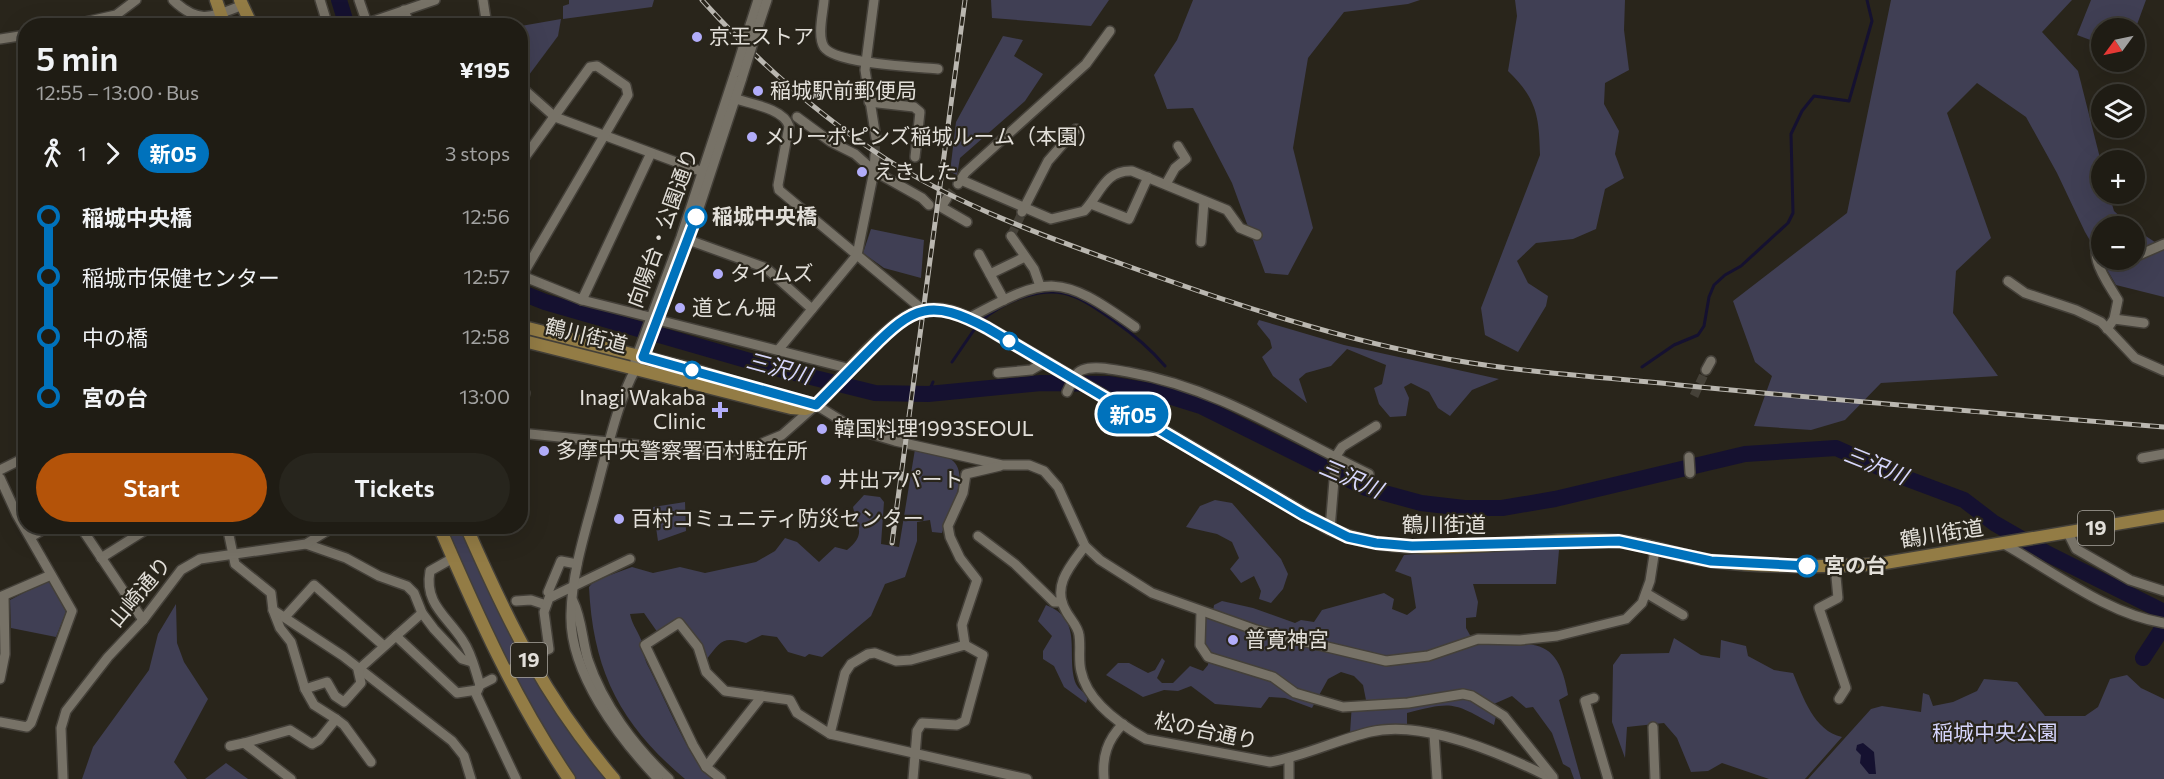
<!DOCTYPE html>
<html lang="en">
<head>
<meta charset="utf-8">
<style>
  :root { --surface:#1f1c14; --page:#27251d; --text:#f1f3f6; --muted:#a1a1a0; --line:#3c3a34; --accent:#b45309 }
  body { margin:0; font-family:Commissioner,"Noto Sans JP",sans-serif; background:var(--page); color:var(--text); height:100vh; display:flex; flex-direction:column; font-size:22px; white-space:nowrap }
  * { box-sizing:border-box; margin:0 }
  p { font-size:20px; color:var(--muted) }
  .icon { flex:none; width:33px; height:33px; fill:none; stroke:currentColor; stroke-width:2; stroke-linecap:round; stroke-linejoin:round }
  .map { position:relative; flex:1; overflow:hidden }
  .drawer { position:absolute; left:18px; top:18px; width:510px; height:516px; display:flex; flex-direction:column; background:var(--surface); border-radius:24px; box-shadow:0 6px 24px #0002,0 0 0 2px var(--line) }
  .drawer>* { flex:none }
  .badge { padding:0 12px; border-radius:20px; font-size:21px; line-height:39px }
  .needle { width:39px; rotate:237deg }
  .controls { position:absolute; left:2091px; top:18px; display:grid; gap:12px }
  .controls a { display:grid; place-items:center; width:54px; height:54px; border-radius:50%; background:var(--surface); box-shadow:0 6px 24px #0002,0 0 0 2px var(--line); font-size:30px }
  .map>.badge { position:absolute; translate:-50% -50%; box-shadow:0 0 0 3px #fff }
  .legs { display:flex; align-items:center; gap:9px; height:66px; padding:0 18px; font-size:20px }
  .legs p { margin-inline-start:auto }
  .summary { display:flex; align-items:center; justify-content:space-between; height:102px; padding:0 18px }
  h1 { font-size:33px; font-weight:600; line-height:45px }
  .primary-button { display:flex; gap:12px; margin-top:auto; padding:12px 18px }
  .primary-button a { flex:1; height:69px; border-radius:36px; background:var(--accent); color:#fff; font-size:24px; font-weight:600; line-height:69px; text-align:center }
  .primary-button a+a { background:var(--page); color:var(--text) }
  ul { padding:0 18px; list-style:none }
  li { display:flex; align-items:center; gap:21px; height:60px; font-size:22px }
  li i { display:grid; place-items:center; width:9px; height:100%; margin:0 8px; background:currentColor }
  li i::after { content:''; width:15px; height:15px; margin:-8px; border:4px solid; border-radius:50%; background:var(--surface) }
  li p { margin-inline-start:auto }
  li:first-child i { background:linear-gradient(#0000 50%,currentColor 0) }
  li:last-child i { background:linear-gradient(currentColor 50%,#0000 0) }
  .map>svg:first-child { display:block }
</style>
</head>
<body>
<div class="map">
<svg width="2164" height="779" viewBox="0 0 2164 779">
  <rect width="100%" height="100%" fill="#29251b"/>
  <!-- green -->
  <g fill="#403f54">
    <path d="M569,0H654L652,7L563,19V6L569,4Z"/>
    <path d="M991,0H1109L1091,26L992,18Z"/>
    <path d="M1193,0H1420L1408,4L1344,12L1308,58L1293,148L1313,228L1288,275L1265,273L1232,183L1193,108L1167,109L1154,75L1177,40Z"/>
    <path d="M1515,0H1625L1624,30L1629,70L1605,83L1604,104L1619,131L1615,154L1624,178L1605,189L1596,229L1573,239L1536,243L1517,261L1528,283L1548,296L1546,306L1518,352L1485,335L1481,308L1540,155C1539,116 1537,99 1508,71L1517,16Z"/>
    <path d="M1891,0H2072L2042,32L2078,71L2101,162L2102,194H2109L2114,211L2131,226H2102V260H2134L2135,229L2164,248V297L2116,285L2085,232L2057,173L2026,117L1977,83L1947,113L1991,238L1956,271L1953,313L1998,376L1881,383L1845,420L1811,430L1754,426L1772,376L1755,362L1733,301L1847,213Z"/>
    <path d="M2091,0H2146L2135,30L2102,28L2101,44L2077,35Z"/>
    <path d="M561,19L558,36L526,79L521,74V26Z"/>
    <path d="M1003,36L1023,40L1014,56L1043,74L1025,101L960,158L957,175L950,172L956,122Z"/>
    <path d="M871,229L924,240L921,278L884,268L863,253Z"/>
    <path d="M1259,320L1344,345L1499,379L1472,390L1450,416L1438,408L1429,392L1411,383L1404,387L1409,398L1406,416L1390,417L1379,404L1374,388L1382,384L1386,365L1347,349L1331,366L1306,373L1299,379L1307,403L1273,376L1262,357L1272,348L1270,340L1257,324Z"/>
    <path d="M915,449C925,451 937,453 947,457C975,470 948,512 942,533L932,532L930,520L917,522V541L905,577L885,584L871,616L822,657L809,654L805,657L788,652L777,637L762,635L746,643C722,636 721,641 706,660L701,644L681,619L658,633L644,613L630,614C632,625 640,634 642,643C643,651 644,657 647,664C662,691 690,764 713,779H685C620,724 593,671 589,587L594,581L632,567L653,573L680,567L705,573L756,562L775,551L785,538L797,542L819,562L835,547L847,550C867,533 857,528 853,507L864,495L880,497L884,502L881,544L899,547Z"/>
    <path d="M1215,500L1232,503L1281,559L1288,574L1283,589L1271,603L1259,599L1261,591L1254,576L1241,583L1230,569L1239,558L1232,542L1217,534L1186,527L1200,506Z"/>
    <path d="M685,502L686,531L658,541L653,507Z"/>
    <path d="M446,527H462L522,656L507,665L458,561Z"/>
    <path d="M1459,550H1559L1556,584H1473L1478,602L1476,617L1466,618V628L1475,644C1528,646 1557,630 1568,695L1559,700L1581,779H1574L1570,768L1563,764L1552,733L1533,707L1526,708L1512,696L1487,707L1496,716L1494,725C1453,702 1453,701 1407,713V727H1372L1350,733L1352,703L1366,700L1363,685L1354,676L1341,672L1328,679L1312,708L1285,698L1269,697L1261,708L1215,704L1191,686L1178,691L1164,690L1143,697L1106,675L1118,663H1129L1148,673L1155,670L1162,658L1165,661L1157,678L1162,683H1173L1190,666L1203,671L1208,665L1209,655L1203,646L1204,617L1212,618L1214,605L1222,601L1253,608L1295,623L1301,620L1314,622L1322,610L1384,593L1394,599L1392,609L1407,615L1416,608L1411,577L1395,571L1404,555Z"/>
    <path d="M46,581L51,582L66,612L56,637L11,628L10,600Z"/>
    <path d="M176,604L177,643L184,662L208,699L174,762L187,779H82L93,747L149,670L158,634Z"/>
    <path d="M1046,605C1085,620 1065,656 1076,684C1079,690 1085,692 1088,698L1086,703L1064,687L1054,666L1043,659V651L1052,636L1038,621Z"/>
    <path d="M1674,638L1701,655L1720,658L1721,640L1746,646L1748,656L1774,670L1793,673C1803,697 1814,731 1842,737L1805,779H1769L1722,763L1708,771L1691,772L1677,738L1664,723L1627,727L1625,758L1612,722L1613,665L1621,654L1669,653Z"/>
    <path d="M529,668L608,779H575L542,729L513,676Z"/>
    <path d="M2127,675L2141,688L2164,699V779H1808L1871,709L1882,706L1921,712L1923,693L1929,695L1933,706L1953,702L1977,691L1984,679L2017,682L2045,716H2085L2098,707L2110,679Z"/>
    <path d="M226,763L248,779H205Z"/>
  </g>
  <!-- water -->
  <path fill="#151130" d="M1863,743L1874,752L1876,774H1869L1860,763L1861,755L1856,750L1857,745Z"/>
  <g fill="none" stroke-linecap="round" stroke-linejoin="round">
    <!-- stream -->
    <g stroke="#151130" stroke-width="3">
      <path d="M982,320C1005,301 1044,284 1073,296C1087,301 1100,311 1113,320C1133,334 1149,347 1165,366"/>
      <path d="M952,362L976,327"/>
      <path d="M1642,367L1674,345L1698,335L1704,326L1709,297L1714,285L1725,275L1741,266L1788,223L1793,213L1791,134L1802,111L1814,96L1849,101L1872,21L1867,0"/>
      <path d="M928,394L933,382"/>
    </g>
    <!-- river -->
    <g stroke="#151130" stroke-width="16">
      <path d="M339,0L347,26"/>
      <path d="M520,292L545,302L767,366L875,393L928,394L1041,383L1108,384L1156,392L1201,406L1366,488L1421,503L1464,508H1502L1555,499L1745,454L1836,448L1892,473L1964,500L1994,523L2048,554L2164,612"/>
      <path d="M2143,658L2164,626"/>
    </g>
    <!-- minor-tunnel -->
    <g stroke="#454138" stroke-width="9" stroke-dasharray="9 4.5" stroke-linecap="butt">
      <path d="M875,155L876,138"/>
      <path d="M947,198L957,185"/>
      <path d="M1011,236L1022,213"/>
      <path d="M1694,396L1706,370"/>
    </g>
    <!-- minor casing -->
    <g stroke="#444039" stroke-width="12">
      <g id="minor">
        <path d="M173,0C199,25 212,17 243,5"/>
        <path d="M320,0L328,26"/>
        <path d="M359,0L368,26"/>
        <path d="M483,0L487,26"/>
        <path d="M824,0C823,13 817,36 824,47C835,64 916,67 938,69"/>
        <path d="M874,0L865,70L876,138"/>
        <path d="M404,10L410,26"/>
        <path d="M750,25L758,0"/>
        <path d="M67,26L116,15L136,0"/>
        <path d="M359,26L435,0"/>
        <path d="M758,27L767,0"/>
        <path d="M0,39L26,35"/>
        <path d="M520,86L555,117L703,172"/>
        <path d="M736,99C752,104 784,109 789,126L778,185L779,190L923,310"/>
        <path d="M869,102L914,107L920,112L915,157"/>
        <path d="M797,117L831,142L855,154L874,171L922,198L929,205"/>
        <path d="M520,164L590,67L597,66L626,86L628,95L526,269L520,289"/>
        <path d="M961,180L1051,219L1084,211C1100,195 1104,170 1132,171L1227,210L1240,228L1257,235"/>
        <path d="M958,184L965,173L1086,64L1110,31"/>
        <path d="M1166,184L1175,168L1186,159L1178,146"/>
        <path d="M947,198L941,207L967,222"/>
        <path d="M1091,204L1129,219L1148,177"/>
        <path d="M1022,212L1048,161L1076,129"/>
        <path d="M2103,226L2111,220L2120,226"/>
        <path d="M2102,229C2087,257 2103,275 2118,300L2114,319L2107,329"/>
        <path d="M1011,236L1034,269L1040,286"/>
        <path d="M683,238L766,268L812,309"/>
        <path d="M1201,242L1204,201"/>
        <path d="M2134,251L2139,255L2164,244"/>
        <path d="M979,254L1004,300"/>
        <path d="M990,274L1025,257"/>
        <path d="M520,275L582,300L650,317"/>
        <path d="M2008,281L2025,293L2076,310L2101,322L2135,358L2164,371"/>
        <path d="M582,300L651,153"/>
        <path d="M969,318C1049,275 1059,273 1135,327"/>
        <path d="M2114,319L2144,323"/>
        <path d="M658,320L851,369"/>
        <path d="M779,349L857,255L874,171L875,155"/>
        <path d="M635,361L681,237L735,73"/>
        <path d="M1706,370L1711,361"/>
        <path d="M998,373L1031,370L1045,362"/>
        <path d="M520,392L525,393L520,411"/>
        <path d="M1067,392C1070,386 1075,372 1082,370C1095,365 1115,370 1128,372C1218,388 1288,435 1369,474"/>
        <path d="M520,433L678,449L743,451L782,435L816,405L855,429L895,441L1002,465H1029L1044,471L1058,487L1085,546L1100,560L1152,593L1256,630L1386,661L1428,656L1478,639L1520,640L1557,636L1626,619L1642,603L1650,581L1655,549"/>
        <path d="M1689,457L1690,473"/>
        <path d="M2142,458L2164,454"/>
        <path d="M0,470L26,457"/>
        <path d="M0,478L17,515L72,611L31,723L27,727L0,722"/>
        <path d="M80,526L143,620"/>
        <path d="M227,526L235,564L271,593L273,610L280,628L291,642L305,689"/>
        <path d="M1330,529L1336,456L1342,447L1376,426"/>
        <path d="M2068,533L2076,549L2130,580L2164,591"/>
        <path d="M978,536L1015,564L1054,602H1062"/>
        <path d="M31,537L49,526"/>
        <path d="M306,544L346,558L379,576L407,586L414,593L422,613L434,629L462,659L472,662"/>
        <path d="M2004,544C2054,572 2107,614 2164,623"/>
        <path d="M1085,546C1071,565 1051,586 1066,611C1070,619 1078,626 1079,635C1081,647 1078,659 1081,671C1087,701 1121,725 1146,739L1270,762C1305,756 1336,740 1370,732C1425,719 1505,755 1553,779"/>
        <path d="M101,558L152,526"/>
        <path d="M453,558L430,571C424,604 447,616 463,641C472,654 475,670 480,685"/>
        <path d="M1835,566L1838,598L1819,608L1846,688L1839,699"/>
        <path d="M1646,593L1683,615"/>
        <path d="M553,596L548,592L561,561L577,564"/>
        <path d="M0,597L51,575"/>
        <path d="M516,601L531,600L546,605"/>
        <path d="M573,601C582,619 582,640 588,660C603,705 635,747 669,779"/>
        <path d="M273,610L343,656L452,741L464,756L471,779"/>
        <path d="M1201,612L1200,645L1208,657L1273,677L1295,693L1343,707L1408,703L1463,694L1472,696L1504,716L1553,777"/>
        <path d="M285,617L314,585L384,646"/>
        <path d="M396,636L422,613"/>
        <path d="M965,645L962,625L977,580L960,558L950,537L948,526L963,493L966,474L1000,466"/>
        <path d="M542,652L549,649L544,612L549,598L630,559"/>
        <path d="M511,669L524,662"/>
        <path d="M0,679L5,654L4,596"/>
        <path d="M492,679L480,685L476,694L516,779"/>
        <path d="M1594,698L1585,701L1608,779"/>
        <path d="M336,719L344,725L371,762"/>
        <path d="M1653,727L1655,779"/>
        <path d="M830,734L845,673L851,664L868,654L875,653L896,661L911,660L965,645L983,655L965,721L957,725L922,723L917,731L913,779"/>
        <path d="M1434,734L1437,779"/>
        <path d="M230,746L244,743"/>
        <path d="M706,767L762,696"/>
        <path d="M63,779L61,728L66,711L108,657L143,620L181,570L200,559L306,544L335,526"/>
        <path d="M291,779L244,743L290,730L312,744L319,740L336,719L314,705L305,689L327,682L335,696L344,702L361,683L358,670L396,636L457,693L477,690"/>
        <path d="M658,779C620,739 569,673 571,614C572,567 589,521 600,476C610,439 621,388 643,357L696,217L742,78"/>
        <path d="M721,779L706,767L693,745L645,645L679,623L698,647L706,672L725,691L790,700L797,713L830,734L1027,779"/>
        <path d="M1104,779C1102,757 1107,740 1123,724"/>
        <path d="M1289,779V759"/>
      </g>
    </g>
    <!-- major casing -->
    <g stroke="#444039" stroke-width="15">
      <g id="major">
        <path d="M216,0L225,26"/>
        <path d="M240,0L252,26"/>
        <path d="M520,326L691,369L762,392L811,404"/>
        <path d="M520,340L791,408L805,409L816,405C840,381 890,319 921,311C945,305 967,317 987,328L1330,529C1415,567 1527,533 1618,541C1650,544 1680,557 1712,561C1767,568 1824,567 1879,564L2164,516"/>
        <path d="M439,526C477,614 515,700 569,779"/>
        <path d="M466,526C509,624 545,698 614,779"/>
      </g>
    </g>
    <!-- minor -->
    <use href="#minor" stroke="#777267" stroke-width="9"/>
    <!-- major -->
    <use href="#major" stroke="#937c45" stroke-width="12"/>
    <!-- rail casing -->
    <g stroke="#bab7b0" stroke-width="5">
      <g id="rail">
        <path d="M702,0C756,60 818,115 886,159C958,205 1041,235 1122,264C1230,303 1340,340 1453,360C1528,373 1604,377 1679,385C1841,401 2002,414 2164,427"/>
        <path d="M892,543L965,0"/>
      </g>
    </g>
    <!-- rail -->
    <use href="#rail" stroke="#29251b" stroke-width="3" stroke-dasharray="9" stroke-linecap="butt"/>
    <!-- minor-bridge casing -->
    <g stroke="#444039" stroke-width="12" stroke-linecap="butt">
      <g id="minor-bridge">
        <path d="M735,73L750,25"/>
        <path d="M742,78L758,27"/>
      </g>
    </g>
    <!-- minor-bridge -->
    <use href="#minor-bridge" stroke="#777267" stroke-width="9"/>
  </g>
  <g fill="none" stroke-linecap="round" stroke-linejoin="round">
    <!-- line-1 casing -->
    <g stroke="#fff" stroke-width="14">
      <path id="line-1" d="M696,217L643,357L816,405C834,387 852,368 871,349C913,306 931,298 987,328L1304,515L1348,537L1376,543L1412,546L1619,541L1711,561L1807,566"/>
    </g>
    <!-- line-1 -->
    <use href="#line-1" stroke="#0072bc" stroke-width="9"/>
  </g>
  <!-- markers -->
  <g fill="#b2adfa" stroke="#29251b" stroke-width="2">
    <circle cx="697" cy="37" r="6"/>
    <circle cx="758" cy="91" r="6"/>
    <circle cx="752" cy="137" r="6"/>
    <circle cx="862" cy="172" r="6"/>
    <circle cx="718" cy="274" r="6"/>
    <circle cx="680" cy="308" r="6"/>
    <path d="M717 401h6v6h6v6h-6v6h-6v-6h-6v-6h6z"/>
    <circle cx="822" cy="429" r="6"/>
    <circle cx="544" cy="451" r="6"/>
    <circle cx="826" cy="480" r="6"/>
    <circle cx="619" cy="519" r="6"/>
    <circle cx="1233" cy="640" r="6"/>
  </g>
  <g fill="#fff" stroke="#0072bc" stroke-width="3">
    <circle cx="696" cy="217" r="10"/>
    <circle cx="1009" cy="341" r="8"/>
    <circle cx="692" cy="370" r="8"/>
    <circle cx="1807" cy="566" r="10"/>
  </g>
  <g text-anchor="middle" stroke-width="4.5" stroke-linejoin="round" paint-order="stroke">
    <!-- shield labels -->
    <g fill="#29251b" stroke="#aaa7a0" stroke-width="1.5">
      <rect x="2078" y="511" width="36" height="34" rx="4.5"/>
      <rect x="511" y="643" width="36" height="34" rx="4.5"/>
    </g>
    <g font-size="20" font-weight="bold" fill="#e2dfd9">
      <text x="2096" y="535">19</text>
      <text x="529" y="667">19</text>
    </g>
    <!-- poi labels -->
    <g font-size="21" fill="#e2dfd9" stroke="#29251b" text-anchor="start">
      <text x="709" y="44">京王ストア</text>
      <text x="770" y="98">稲城駅前郵便局</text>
      <text x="764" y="144">メリーポピンズ稲城ルーム（本園）</text>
      <text x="874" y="179">えきした</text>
      <text x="730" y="281">タイムズ</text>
      <text x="692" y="315">道とん堀</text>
      <text x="706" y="405" text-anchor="end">Inagi Wakaba<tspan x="706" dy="24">Clinic</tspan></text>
      <text x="834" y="436">韓国料理1993SEOUL</text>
      <text x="556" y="458">多摩中央警察署百村駐在所</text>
      <text x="838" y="487">井出アパート</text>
      <text x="631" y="526">百村コミュニティ防災センター</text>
      <text x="1245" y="647">普寛神宮</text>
    </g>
    <!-- stop labels -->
    <g font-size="21" font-weight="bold" fill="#e2dfd9" stroke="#29251b" text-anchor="start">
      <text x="712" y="224">稲城中央橋</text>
      <text x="1824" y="573">宮の台</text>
    </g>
    <!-- street labels -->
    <g font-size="21" fill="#e2dfd9" stroke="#29251b">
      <text transform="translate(663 228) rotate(-70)" y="7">向陽台・公園通り</text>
      <text transform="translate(586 336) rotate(14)" y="7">鶴川街道</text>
      <text x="1444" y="532">鶴川街道</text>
      <text transform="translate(1942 534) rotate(-9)" y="7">鶴川街道</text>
      <text transform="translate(140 592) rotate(-50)" y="7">山崎通り</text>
      <text transform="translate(1206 731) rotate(12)" y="7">松の台通り</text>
    </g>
    <!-- park labels -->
    <g font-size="21" fill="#d5d4fb" stroke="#29251b">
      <text x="1995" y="740">稲城中央公園</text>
    </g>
    <!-- water labels -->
    <g font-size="22" font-style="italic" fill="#d7d7fd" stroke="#29251b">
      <text transform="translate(779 368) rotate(15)" y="8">三沢川</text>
      <text transform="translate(1876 465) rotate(22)" y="8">三沢川</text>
      <text transform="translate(1351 478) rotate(23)" y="8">三沢川</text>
    </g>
  </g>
</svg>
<div class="controls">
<a><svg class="needle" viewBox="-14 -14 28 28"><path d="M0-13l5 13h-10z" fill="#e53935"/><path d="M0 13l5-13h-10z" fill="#a1a1a0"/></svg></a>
<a><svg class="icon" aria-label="layers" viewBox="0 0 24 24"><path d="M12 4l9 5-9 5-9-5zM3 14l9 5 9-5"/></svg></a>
<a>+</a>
<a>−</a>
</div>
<b class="badge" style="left:1133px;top:414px;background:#0072bc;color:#fff">新05</b>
<section class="drawer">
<div class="summary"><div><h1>5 min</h1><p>12:55 – 13:00 · Bus</p></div><b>¥195</b></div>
<div class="legs"><svg class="icon" aria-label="walk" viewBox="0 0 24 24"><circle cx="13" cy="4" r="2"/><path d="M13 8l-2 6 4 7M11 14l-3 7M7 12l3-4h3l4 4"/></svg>1<svg class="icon" aria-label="forward" viewBox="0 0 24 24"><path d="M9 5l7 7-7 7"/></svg><b class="badge" style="background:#0072bc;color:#fff">新05</b><p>3 stops</p></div>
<ul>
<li><i style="color:#0072bc"></i><b>稲城中央橋</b><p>12:56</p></li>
<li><i style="color:#0072bc"></i><span>稲城市保健センター</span><p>12:57</p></li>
<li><i style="color:#0072bc"></i><span>中の橋</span><p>12:58</p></li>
<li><i style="color:#0072bc"></i><b>宮の台</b><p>13:00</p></li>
</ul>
<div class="primary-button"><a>Start</a><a>Tickets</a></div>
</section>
</div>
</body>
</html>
